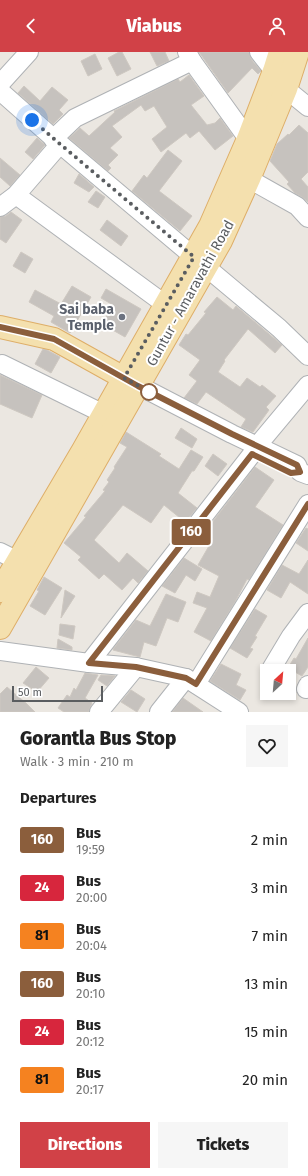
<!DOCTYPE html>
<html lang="en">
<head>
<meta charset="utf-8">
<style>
  :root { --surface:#fff; --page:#f6f6f6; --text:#222; --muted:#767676; --accent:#d14147 }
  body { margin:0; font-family:"Fira Sans",sans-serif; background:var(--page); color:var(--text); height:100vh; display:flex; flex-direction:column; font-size:15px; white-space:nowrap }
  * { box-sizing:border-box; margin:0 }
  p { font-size:13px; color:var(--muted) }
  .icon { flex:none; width:22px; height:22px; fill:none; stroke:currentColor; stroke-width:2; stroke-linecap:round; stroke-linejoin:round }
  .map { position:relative; height:660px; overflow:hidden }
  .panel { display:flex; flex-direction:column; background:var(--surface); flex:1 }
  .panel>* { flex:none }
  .badge { padding:0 8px; border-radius:3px; font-size:14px; line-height:26px }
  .needle { width:26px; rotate:26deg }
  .controls { position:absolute; left:260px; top:612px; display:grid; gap:8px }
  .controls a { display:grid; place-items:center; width:36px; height:36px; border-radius:0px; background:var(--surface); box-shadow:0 2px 6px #0003; font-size:20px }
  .scale { position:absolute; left:12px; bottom:10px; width:91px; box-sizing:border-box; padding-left:4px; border:2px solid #5a5d60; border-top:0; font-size:11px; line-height:14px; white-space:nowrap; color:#5a5d60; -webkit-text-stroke:3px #fff; paint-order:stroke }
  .you { position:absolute; width:20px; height:20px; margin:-10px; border:3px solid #fff; border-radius:50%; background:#1a73e8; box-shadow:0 0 0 6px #1a73e833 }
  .map>.badge { position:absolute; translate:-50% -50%; box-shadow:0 0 0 2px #fff }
  h2 { padding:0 20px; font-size:15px; line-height:36px }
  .round { display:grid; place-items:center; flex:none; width:42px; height:42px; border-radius:0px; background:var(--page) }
  .head { display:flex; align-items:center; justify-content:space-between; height:68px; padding:0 20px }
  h1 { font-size:19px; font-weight:800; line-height:30px }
  .primary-button { display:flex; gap:8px; margin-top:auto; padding:8px 20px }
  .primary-button a { flex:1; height:46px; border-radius:0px; background:var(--accent); color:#fff; font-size:16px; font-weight:800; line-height:46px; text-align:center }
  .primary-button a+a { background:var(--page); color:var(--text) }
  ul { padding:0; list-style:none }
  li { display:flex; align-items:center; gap:12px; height:48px; padding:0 20px }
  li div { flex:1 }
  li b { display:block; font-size:15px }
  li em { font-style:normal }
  li .badge { min-width:44px; font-weight:700; text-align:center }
  header { display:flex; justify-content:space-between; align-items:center; height:52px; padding:0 20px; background:var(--accent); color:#fff; font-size:18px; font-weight:800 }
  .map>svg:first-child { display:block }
</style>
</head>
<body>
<header><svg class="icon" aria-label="back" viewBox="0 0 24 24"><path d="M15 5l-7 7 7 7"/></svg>Viabus<svg class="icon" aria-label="person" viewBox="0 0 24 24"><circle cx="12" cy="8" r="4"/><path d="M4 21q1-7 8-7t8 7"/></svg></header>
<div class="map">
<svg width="308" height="660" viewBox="0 0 308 660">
  <rect width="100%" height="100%" fill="#ebe7e1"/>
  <!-- building -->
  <g fill="#c6c2be" stroke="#cec8c1">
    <path d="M119,0H122L131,17L117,24L108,6Z"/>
    <path d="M150,0H165L169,9L157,14Z"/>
    <path d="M199,0H249L251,7L261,19L258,22L252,16L228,41Z"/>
    <path d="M95,2L102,17L88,24L81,9Z"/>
    <path d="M189,23L204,44L191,53L207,73L215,71L220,66L233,84L215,98L199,79L190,86L186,81L161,100L152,87L167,75L154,54L145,59L141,53L112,74L122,85L110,96L118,103L108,113L111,116L108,119L69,86L80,76L89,84L115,60L114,59L178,27L180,30Z"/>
    <path d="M24,34L40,49L52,35L68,48L59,58L63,62L53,72L18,41Z"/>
    <path d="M299,73L308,81V120L301,127L308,135V150L302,145L295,141L287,132L289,130L270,109L277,92L288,82L289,83Z"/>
    <path d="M37,86L45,93L33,107L25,100Z"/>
    <path d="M168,98L182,109L159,139L192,164L180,179L132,139L144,123L147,126Z"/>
    <path d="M0,106L20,123L10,134L0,125Z"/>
    <path d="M79,122L94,135L89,140L74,131Z"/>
    <path d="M96,139L105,145L98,156L88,150Z"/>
    <path d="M11,160L22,168L6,191L0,187V165L6,164Z"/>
    <path d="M107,168L128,184L121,194L100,178Z"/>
    <path d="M21,200L33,207L25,221L13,214Z"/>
    <path d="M72,234L91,245L70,281L51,270L54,264L29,250L35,238L61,252Z"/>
    <path d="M106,237L141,257L125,285L102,272L113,253L101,246Z"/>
    <path d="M217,245L233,258L236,254L282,293L275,301L248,277L224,308L225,309L218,320L240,335L247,326L260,335L262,333L276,344L266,355L269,358L253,380L241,375L246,367L206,340L197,352L184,346L197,329L189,323L200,308L179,293L186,282L188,283L206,261L204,260Z"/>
    <path d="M43,297L47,298L60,305L51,321L35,312Z"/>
    <path d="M0,323L42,343L32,366L0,352Z"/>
    <path d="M181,376L197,387L192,396L175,386Z"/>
    <path d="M126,380L161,402L159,404L179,417L191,398L203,405L194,419H192L178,441L197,456L185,470L164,453L151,471L123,453L94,488L119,511L127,501L148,519L138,531L133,526L122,538L104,522L99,527L78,508L81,505L64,491L86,465L84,464L105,439L103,438L109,430L107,428L115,416L114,415L127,395L120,391Z"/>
    <path d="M213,402L227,412L218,424L205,414Z"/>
    <path d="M255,415L274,428L255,455L283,473L249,528L247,527L235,550L211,589L194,580L207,556L193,551L197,540L210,545L219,524L198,513L213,487L204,481Z"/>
    <path d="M306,476L308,477V499L296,491Z"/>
    <path d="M184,506L202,517L195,529L186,523L175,541L162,534Z"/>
    <path d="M308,508V542L290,530L281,546L267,538L282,513L299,522Z"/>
    <path d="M44,525L62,536L45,563L30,554L39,539L37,538Z"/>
    <path d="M65,538L75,544L61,566Z"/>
    <path d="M166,542L186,550L178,570L167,566L156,594L144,590L140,605L113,598L114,596L136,568L150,574Z"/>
    <path d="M255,557L267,564L255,584L257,585L250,596L253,597L247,606L230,596Z"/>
    <path d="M60,572L75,574L73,587L59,583Z"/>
    <path d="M308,586V615L302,624L288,616L294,606L296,607Z"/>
    <path d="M58,587L72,595V598L57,596Z"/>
    <path d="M221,612L241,622L236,633L246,638L240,648L210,629Z"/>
    <path d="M36,615L49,626L37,640L23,631Z"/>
    <path d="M85,621L98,623L85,646L92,651L89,658V660H64L58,656L67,643L70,645L74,636L76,638Z"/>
    <path d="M101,623L115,624L107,634L98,628Z"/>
    <path d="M7,635L27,652L35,660H0V642Z"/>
    <path d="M131,638L145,647L137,660L121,650Z"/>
    <path d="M183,646L203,660H172Z"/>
  </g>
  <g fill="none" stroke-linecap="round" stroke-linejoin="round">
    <!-- minor casing -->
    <g stroke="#afb2b5" stroke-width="20">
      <g id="minor">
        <path d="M187,0L192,9L248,87"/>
        <path d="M259,0L274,19"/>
        <path d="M0,32L29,0"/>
        <path d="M286,37L308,55"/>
        <path d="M0,39L60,92L194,205"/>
        <path d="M53,87L75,66L192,9"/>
        <path d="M249,127L297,154L308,166"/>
        <path d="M16,143L166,253"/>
        <path d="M0,155L16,143L60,92"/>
        <path d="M206,215L279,276L308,304"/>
        <path d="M2,312L104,362"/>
        <path d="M126,327L232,382L297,413L300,420L308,423"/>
        <path d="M257,394L308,333"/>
        <path d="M0,500L18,509"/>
        <path d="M0,599L89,611L136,615L186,626L239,660"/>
        <path d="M89,611L252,402"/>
        <path d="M270,619L291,584L308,561"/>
        <path d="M196,632L308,452"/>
        <path d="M306,637L308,633"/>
        <path d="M99,660L136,615"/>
        <path d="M159,660L186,626"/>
      </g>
    </g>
    <!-- major casing -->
    <g stroke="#deae68" stroke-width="24">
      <g id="major">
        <path d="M0,275L54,287L124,326"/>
        <path d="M0,539L83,398L210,174L248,87L274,19L280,0"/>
        <path d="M0,576L221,189L249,127L286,37L298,0"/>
      </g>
    </g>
    <!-- minor -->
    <use href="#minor" stroke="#fff" stroke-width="18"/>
    <!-- major -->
    <use href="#major" stroke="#f4e0ae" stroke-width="22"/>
  </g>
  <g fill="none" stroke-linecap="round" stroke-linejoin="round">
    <!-- line casing -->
    <g stroke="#fff" stroke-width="9">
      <path id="line" d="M0,275L54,287L138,334L232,382L297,413L300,420L291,421L252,402L89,611L136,615L186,626L196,632L308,452"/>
    </g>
    <!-- line -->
    <use href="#line" stroke="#8b5e3c" stroke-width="6"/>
    <!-- walk -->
    <path stroke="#5a5d60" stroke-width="4" stroke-dasharray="0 7.2" d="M32,68L60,92L194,205L124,326L152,341L149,340"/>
  </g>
  <!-- markers -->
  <circle fill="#6b7280" stroke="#fff" stroke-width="1.5" cx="122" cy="265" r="4"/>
  <circle fill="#fff" stroke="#8b5e3c" stroke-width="2" cx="149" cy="340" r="8"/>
  <g text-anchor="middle" stroke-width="4" stroke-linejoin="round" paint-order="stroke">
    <!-- street labels -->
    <g font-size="14" fill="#5a5d60" stroke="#fff">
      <text transform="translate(190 241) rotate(-61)" y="5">Guntur - Amaravathi Road</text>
    </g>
    <!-- worship labels -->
    <g font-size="14" font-weight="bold" fill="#5b616d" stroke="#fff" text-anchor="end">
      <text x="114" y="262">Sai baba<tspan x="114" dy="16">Temple</tspan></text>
    </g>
  </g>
</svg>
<div class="controls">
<a><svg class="needle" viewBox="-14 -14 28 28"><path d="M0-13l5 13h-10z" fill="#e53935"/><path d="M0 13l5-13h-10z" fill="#767676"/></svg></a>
</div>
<div class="scale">50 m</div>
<div class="you" style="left:32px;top:68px"></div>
<b class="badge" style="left:191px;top:480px;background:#8b5e3c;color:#fff">160</b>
</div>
<section class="panel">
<div class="head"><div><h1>Gorantla Bus Stop</h1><p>Walk · 3 min · 210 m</p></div><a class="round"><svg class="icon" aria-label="heart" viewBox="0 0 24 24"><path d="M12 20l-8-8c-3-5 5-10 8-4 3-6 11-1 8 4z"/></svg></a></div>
<h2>Departures</h2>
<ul>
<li><span class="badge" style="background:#8b5e3c;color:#fff">160</span><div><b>Bus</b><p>19:59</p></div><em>2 min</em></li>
<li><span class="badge" style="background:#d7263d;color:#fff">24</span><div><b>Bus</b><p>20:00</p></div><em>3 min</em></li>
<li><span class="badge" style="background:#f58220;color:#111">81</span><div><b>Bus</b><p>20:04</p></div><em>7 min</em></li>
<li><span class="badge" style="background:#8b5e3c;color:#fff">160</span><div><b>Bus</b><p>20:10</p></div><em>13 min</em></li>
<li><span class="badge" style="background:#d7263d;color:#fff">24</span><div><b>Bus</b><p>20:12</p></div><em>15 min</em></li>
<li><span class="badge" style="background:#f58220;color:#111">81</span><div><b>Bus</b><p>20:17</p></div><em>20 min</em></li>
</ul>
<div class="primary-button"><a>Directions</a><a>Tickets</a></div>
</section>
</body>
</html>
